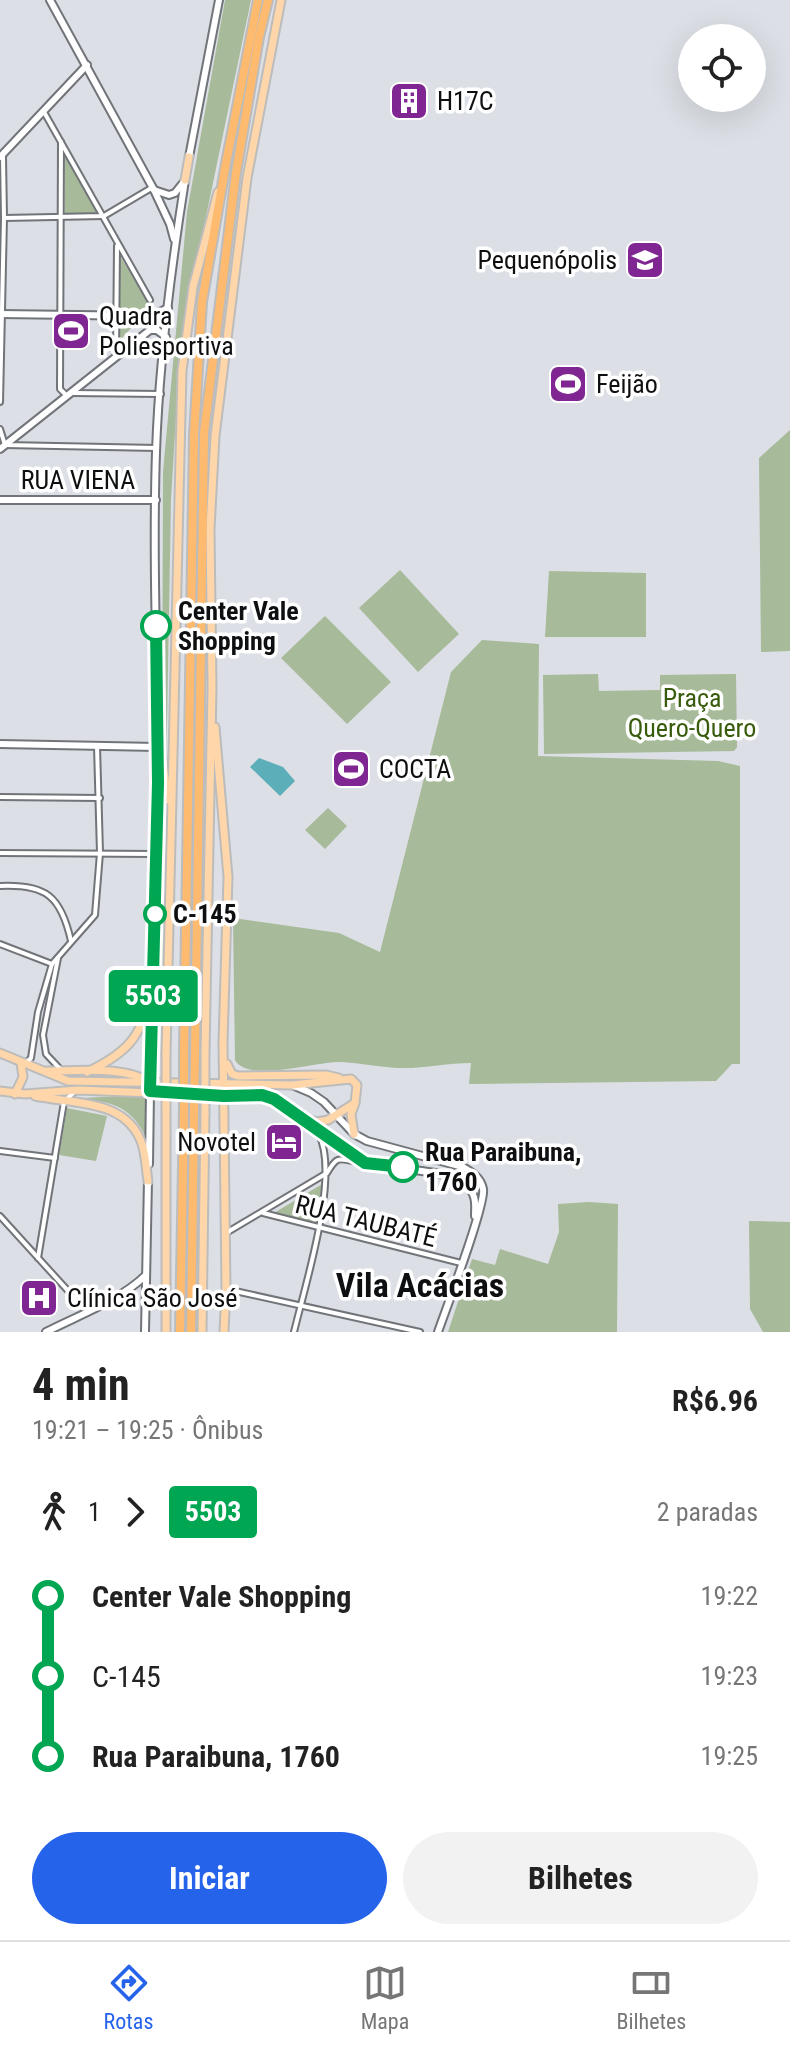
<!DOCTYPE html>
<html lang="pt">
<head>
<meta charset="utf-8">
<style>
  :root { --surface:#fff; --page:#f2f2f2; --text:#222; --muted:#767676; --line:#e0e0e0; --accent:#2563eb }
  body { margin:0; font-family:"Roboto Condensed",sans-serif; background:var(--page); color:var(--text); height:100vh; display:flex; flex-direction:column; font-size:30px; white-space:nowrap }
  * { box-sizing:border-box; margin:0 }
  p { font-size:26px; color:var(--muted) }
  .icon { flex:none; width:44px; height:44px; fill:none; stroke:currentColor; stroke-width:2; stroke-linecap:round; stroke-linejoin:round }
  .map { position:relative; height:1332px; overflow:hidden }
  .side { display:flex; flex-direction:column; background:var(--surface); flex:1 }
  .side>* { flex:none }
  .badge { padding:0 16px; border-radius:6px; font-size:28px; line-height:52px }
  .buttons { position:absolute; left:678px; top:24px; display:grid; gap:16px }
  .buttons a { display:grid; place-items:center; width:88px; height:88px; border-radius:50%; background:var(--surface); box-shadow:0 8px 32px #0002; font-size:40px }
  .map>.badge { position:absolute; translate:-50% -50%; box-shadow:0 0 0 4px #fff }
  .legs { display:flex; align-items:center; gap:12px; height:88px; padding:0 32px; font-size:26px }
  .legs p { margin-inline-start:auto }
  .headline { display:flex; align-items:center; justify-content:space-between; height:136px; padding:0 32px }
  h1 { font-size:44px; font-weight:700; line-height:60px }
  .primary-button { display:flex; gap:16px; margin-top:auto; padding:16px 32px }
  .primary-button a { flex:1; height:92px; border-radius:48px; background:var(--accent); color:#fff; font-size:32px; font-weight:700; line-height:92px; text-align:center }
  .primary-button a+a { background:var(--page); color:var(--text) }
  ul { padding:0 32px; list-style:none }
  li { display:flex; align-items:center; gap:28px; height:80px; font-size:30px }
  li i { display:grid; place-items:center; width:12px; height:100%; margin:0 10px; background:currentColor }
  li i::after { content:''; width:20px; height:20px; margin:-10px; border:6px solid; border-radius:50%; background:var(--surface) }
  li p { margin-inline-start:auto }
  li:first-child i { background:linear-gradient(#0000 50%,currentColor 0) }
  li:last-child i { background:linear-gradient(currentColor 50%,#0000 0) }
  .tabs { display:flex; justify-content:space-around; align-items:center; height:112px; border-top:2px solid var(--line); background:var(--surface); font-size:22px; color:var(--muted) }
  .tabs a { display:grid; justify-items:center; gap:4px }
  .tabs .on { color:var(--accent) }
  .map>svg:first-child { display:block }
</style>
</head>
<body>
<div class="map">
<svg width="790" height="1332" viewBox="0 0 790 1332">
  <rect width="100%" height="100%" fill="#dcdfe5"/>
  <!-- green -->
  <g fill="#a7ba99">
    <path d="M225,0H251L193,279L179,365L171,500L161,1066L163,472L187,212Z"/>
    <path d="M65,154L101,213L65,217Z"/>
    <path d="M120,256L148,302V310L119,341Z"/>
    <path d="M790,430V651L761,652L759,458Z"/>
    <path d="M400,570L459,634L418,672L359,608Z"/>
    <path d="M549,571L646,573V637H545Z"/>
    <path d="M325,616L391,682L347,724L281,658Z"/>
    <path d="M482,640L539,644L538,756L718,761L740,766V1064H732L716,1081L469,1084L471,1063C447,1063 422,1069 397,1068C379,1067 360,1063 342,1062C319,1060 248,1084 235,1060L233,918L339,933L380,952L451,672Z"/>
    <path d="M598,674L599,691L660,690V675L736,674L737,747L734,751L544,754L543,675Z"/>
    <path d="M328,808L347,826L325,849L305,830Z"/>
    <path d="M147,1095V1139C133,1110 116,1101 84,1100L82,1098Z"/>
    <path d="M67,1108L107,1116L96,1161L59,1155Z"/>
    <path d="M324,1183L316,1223L274,1213Z"/>
    <path d="M589,1202L618,1204L617,1332H448L472,1259L495,1265L500,1249L548,1264L559,1232L558,1204Z"/>
    <path d="M749,1221L790,1222V1332H763L750,1309Z"/>
  </g>
  <!-- water -->
  <path fill="#5caeb9" d="M259,758L283,767L295,781L280,796L250,767Z"/>
  <g fill="none" stroke-linecap="round" stroke-linejoin="round">
    <!-- street casing -->
    <g stroke="#717479" stroke-width="8">
      <g id="street">
        <path d="M44,112L150,300"/>
        <path d="M61,142L60,389L67,396"/>
        <path d="M4,218L104,216L153,187"/>
        <path d="M116,356L117,246"/>
        <path d="M72,393L161,394"/>
        <path d="M0,402L4,218L3,157"/>
        <path d="M0,429L5,445L157,448"/>
        <path d="M0,797L100,798"/>
        <path d="M0,853L156,854"/>
        <path d="M0,886C46,884 61,896 71,941"/>
        <path d="M0,944L52,964"/>
        <path d="M58,958L43,1035L46,1054L62,1071"/>
        <path d="M27,1062L31,1058L38,1012L52,964L95,915L100,853L97,746"/>
        <path d="M0,1151L55,1158"/>
        <path d="M263,1213L461,1263"/>
        <path d="M0,1216L80,1304L93,1309"/>
        <path d="M226,1233L327,1173C337,1156 338,1158 357,1162"/>
        <path d="M38,1258L64,1102L75,1091"/>
        <path d="M226,1289L420,1332"/>
        <path d="M294,1332C305,1285 341,1173 318,1133"/>
      </g>
    </g>
    <!-- secondary casing -->
    <g stroke="#717479" stroke-width="10">
      <g id="secondary">
        <path d="M50,0L154,190L170,224L174,239"/>
        <path d="M0,157L87,65"/>
        <path d="M189,157L219,0"/>
        <path d="M154,190L169,195L175,193L183,183"/>
        <path d="M0,314L152,316L168,308"/>
        <path d="M0,449L150,330H157L166,337"/>
        <path d="M0,500H156"/>
        <path d="M158,731C156,638 153,545 156,452C159,361 171,269 185,180"/>
        <path d="M0,744L158,747"/>
        <path d="M151,1083L158,746"/>
        <path d="M292,1085L311,1093L324,1102L354,1134L367,1141L463,1167C472,1172 481,1178 483,1189C486,1204 446,1309 438,1332"/>
        <path d="M305,1119C319,1133 347,1157 365,1163C391,1172 465,1165 474,1197C476,1203 475,1210 475,1216"/>
        <path d="M149,1164L150,1092"/>
        <path d="M46,1332C79,1315 119,1301 146,1275"/>
        <path d="M145,1332L148,1180"/>
      </g>
    </g>
    <!-- primary casing -->
    <g stroke="#bcbcbc" stroke-width="11">
      <g id="primary">
        <path d="M185,180L189,157"/>
        <path d="M158,727L168,800"/>
        <path d="M215,727L228,877L223,1042L226,1289L224,1332"/>
        <path d="M0,1053L68,1081L292,1085L351,1079L357,1085L355,1103L328,1120L317,1122L304,1118L283,1103L262,1095L224,1096L78,1090L25,1094L0,1091"/>
        <path d="M166,1054L182,371L193,287L218,192"/>
        <path d="M205,1054L212,688L210,529L215,436L247,178L281,0"/>
        <path d="M227,1064L232,1074L238,1076L326,1075L339,1078"/>
        <path d="M47,1071C75,1071 127,1066 148,1082"/>
        <path d="M87,1072C134,1050 142,1033 153,984"/>
        <path d="M15,1094L23,1077L21,1063"/>
        <path d="M35,1096C74,1104 127,1099 142,1144C146,1156 146,1169 148,1181"/>
        <path d="M354,1134L351,1114L355,1103"/>
        <path d="M166,1332V1107"/>
        <path d="M202,1332L205,1112"/>
      </g>
    </g>
    <!-- highway casing -->
    <g stroke="#bcbcbc" stroke-width="12">
      <g id="highway">
        <path d="M184,1053L194,435L202,302L226,163L258,0"/>
        <path d="M195,1054L204,433L236,173L259,37L268,0"/>
        <path d="M180,1332L184,1110"/>
        <path d="M191,1332L194,1111"/>
      </g>
    </g>
    <!-- street -->
    <use href="#street" stroke="#fff" stroke-width="4"/>
    <!-- secondary -->
    <use href="#secondary" stroke="#fff" stroke-width="6"/>
    <!-- primary -->
    <use href="#primary" stroke="#fed6a9" stroke-width="7"/>
    <!-- highway -->
    <use href="#highway" stroke="#feba6f" stroke-width="8"/>
    <!-- primary-bridge casing -->
    <g stroke="#bcbcbc" stroke-width="11" stroke-linecap="butt">
      <g id="primary-bridge">
        <path d="M205,1054V1112"/>
        <path d="M166,1107V1054"/>
      </g>
    </g>
    <!-- highway-bridge casing -->
    <g stroke="#bcbcbc" stroke-width="12" stroke-linecap="butt">
      <g id="highway-bridge">
        <path d="M184,1110V1053"/>
        <path d="M194,1111L195,1054"/>
      </g>
    </g>
    <!-- primary-bridge -->
    <use href="#primary-bridge" stroke="#fed6a9" stroke-width="7"/>
    <!-- highway-bridge -->
    <use href="#highway-bridge" stroke="#feba6f" stroke-width="8"/>
  </g>
  <g fill="none" stroke-linecap="round" stroke-linejoin="round">
    <!-- line-1 casing -->
    <g stroke="#fff" stroke-width="18">
      <path id="line-1" d="M156,626L158,783L150,1091L224,1096L262,1095L274,1099L365,1163L403,1167"/>
    </g>
    <!-- line-1 -->
    <use href="#line-1" stroke="#00a651" stroke-width="12"/>
  </g>
  <!-- icons -->
  <defs>
    <g id="building-square" transform="scale(2)"><rect x="-9" y="-9" width="18" height="18" rx="4" fill="#802693" stroke="#fff"/><path d="M-4-6H4V6H1V3H-1V6H-4ZM-2.5-4.3h1.7v1.8h-1.7ZM.8-4.3h1.7v1.8H.8ZM-2.5-1h1.7V.8h-1.7ZM.8-1h1.7V.8H.8Z" fill="#fff"/></g>
    <g id="school-square" transform="scale(2)"><rect x="-9" y="-9" width="18" height="18" rx="4" fill="#802693" stroke="#fff"/><path d="M0-5L7-2L0 1L-7-2ZM-4 1L0 2.5L4 1V4Q0 6-4 4Z" fill="#fff"/></g>
    <g id="stadium-square" transform="scale(2)"><rect x="-9" y="-9" width="18" height="18" rx="4" fill="#802693" stroke="#fff"/><path d="M0-5a6.5 5 0 1 0 0 10a6.5 5 0 1 0 0-10ZM-3.5-1.8h7v3.6h-7Z" fill="#fff"/></g>
    <g id="hotel-square" transform="scale(2)"><rect x="-9" y="-9" width="18" height="18" rx="4" fill="#802693" stroke="#fff"/><path d="M-6-4.5h1.5V1H6V5H4.5V3h-9V5H-6ZM-4 0a1.8 1.8 0 1 1 3.6 0ZM.5 0V-2.5h3Q6-2.5 6 0Z" fill="#fff"/></g>
    <g id="hospital-square" transform="scale(2)"><rect x="-9" y="-9" width="18" height="18" rx="4" fill="#802693" stroke="#fff"/><path d="M-5-5h3v3.5h4V-5h3V5h-3V1.5h-4V5h-3Z" fill="#fff"/></g>
  </defs>
  <g fill-rule="evenodd">
    <use href="#building-square" x="409" y="101"/>
    <use href="#school-square" x="645" y="260"/>
    <use href="#stadium-square" x="71" y="331"/>
    <use href="#stadium-square" x="568" y="384"/>
    <use href="#stadium-square" x="351" y="769"/>
    <use href="#hotel-square" x="284" y="1142"/>
    <use href="#hospital-square" x="39" y="1298"/>
  </g>
  <!-- markers -->
  <g fill="#fff" stroke="#00a651" stroke-width="4">
    <circle cx="156" cy="626" r="14"/>
    <circle cx="155" cy="914" r="10"/>
    <circle cx="403" cy="1167" r="14"/>
  </g>
  <g text-anchor="middle" stroke-width="7" stroke-linejoin="round" paint-order="stroke">
    <!-- poi labels -->
    <g font-size="26" fill="#0e0f11" stroke="#fff" text-anchor="start">
      <text x="437" y="110">H17C</text>
      <text x="617" y="269" text-anchor="end">Pequenópolis</text>
      <text x="99" y="325">Quadra<tspan x="99" dy="30">Poliesportiva</tspan></text>
      <text x="596" y="393">Feijão</text>
      <text x="379" y="778">COCTA</text>
      <text x="256" y="1151" text-anchor="end">Novotel</text>
      <text x="67" y="1307">Clínica São José</text>
    </g>
    <!-- street labels -->
    <g font-size="26" fill="#0e0f11" stroke="#fff">
      <text x="78" y="489">RUA VIENA</text>
      <text transform="translate(366 1221) rotate(14)" y="9">RUA TAUBATÉ</text>
    </g>
    <!-- stop labels -->
    <g font-size="26" font-weight="bold" fill="#0e0f11" stroke="#fff" text-anchor="start">
      <text x="178" y="620">Center Vale<tspan x="178" dy="30">Shopping</tspan></text>
      <text x="173" y="923">C-145</text>
      <text x="425" y="1161">Rua Paraibuna,<tspan x="425" dy="30">1760</tspan></text>
    </g>
    <!-- park labels -->
    <g font-size="26" fill="#385b0c" stroke="#fff">
      <text x="692" y="707">Praça<tspan x="692" dy="30">Quero-Quero</tspan></text>
    </g>
    <!-- district labels -->
    <g font-size="34" font-weight="bold" fill="#0e0f11" stroke="#fff">
      <text x="420" y="1297">Vila Acácias</text>
    </g>
  </g>
</svg>
<div class="buttons">
<a><svg class="icon" aria-label="locate" viewBox="0 0 24 24"><circle cx="12" cy="12" r="6"/><path d="M12 2v4M12 18v4M2 12h4M18 12h4"/></svg></a>
</div>
<b class="badge" style="left:153px;top:996px;background:#00a651;color:#fff">5503</b>
</div>
<section class="side">
<div class="headline"><div><h1>4 min</h1><p>19:21 – 19:25 · Ônibus</p></div><b>R$6.96</b></div>
<div class="legs"><svg class="icon" aria-label="walk" viewBox="0 0 24 24"><circle cx="13" cy="4" r="2"/><path d="M13 8l-2 6 4 7M11 14l-3 7M7 12l3-4h3l4 4"/></svg>1<svg class="icon" aria-label="forward" viewBox="0 0 24 24"><path d="M9 5l7 7-7 7"/></svg><b class="badge" style="background:#00a651;color:#fff">5503</b><p>2 paradas</p></div>
<ul>
<li><i style="color:#00a651"></i><b>Center Vale Shopping</b><p>19:22</p></li>
<li><i style="color:#00a651"></i><span>C-145</span><p>19:23</p></li>
<li><i style="color:#00a651"></i><b>Rua Paraibuna, 1760</b><p>19:25</p></li>
</ul>
<div class="primary-button"><a>Iniciar</a><a>Bilhetes</a></div>
</section>
<nav class="tabs">
<a class="on"><svg class="icon" aria-label="directions" viewBox="0 0 24 24"><path d="M12 3l9 9-9 9-9-9zM9 14v-3h6M13 9l2 2-2 2"/></svg>Rotas</a>
<a><svg class="icon" aria-label="map" viewBox="0 0 24 24"><path d="M3 6l6-2 6 2 6-2v14l-6 2-6-2-6 2zM9 4v14M15 6v14"/></svg>Mapa</a>
<a><svg class="icon" aria-label="tickets" viewBox="0 0 24 24"><path d="M3 7h18v10H3zM15 7v10"/></svg>Bilhetes</a>
</nav>
</body>
</html>
